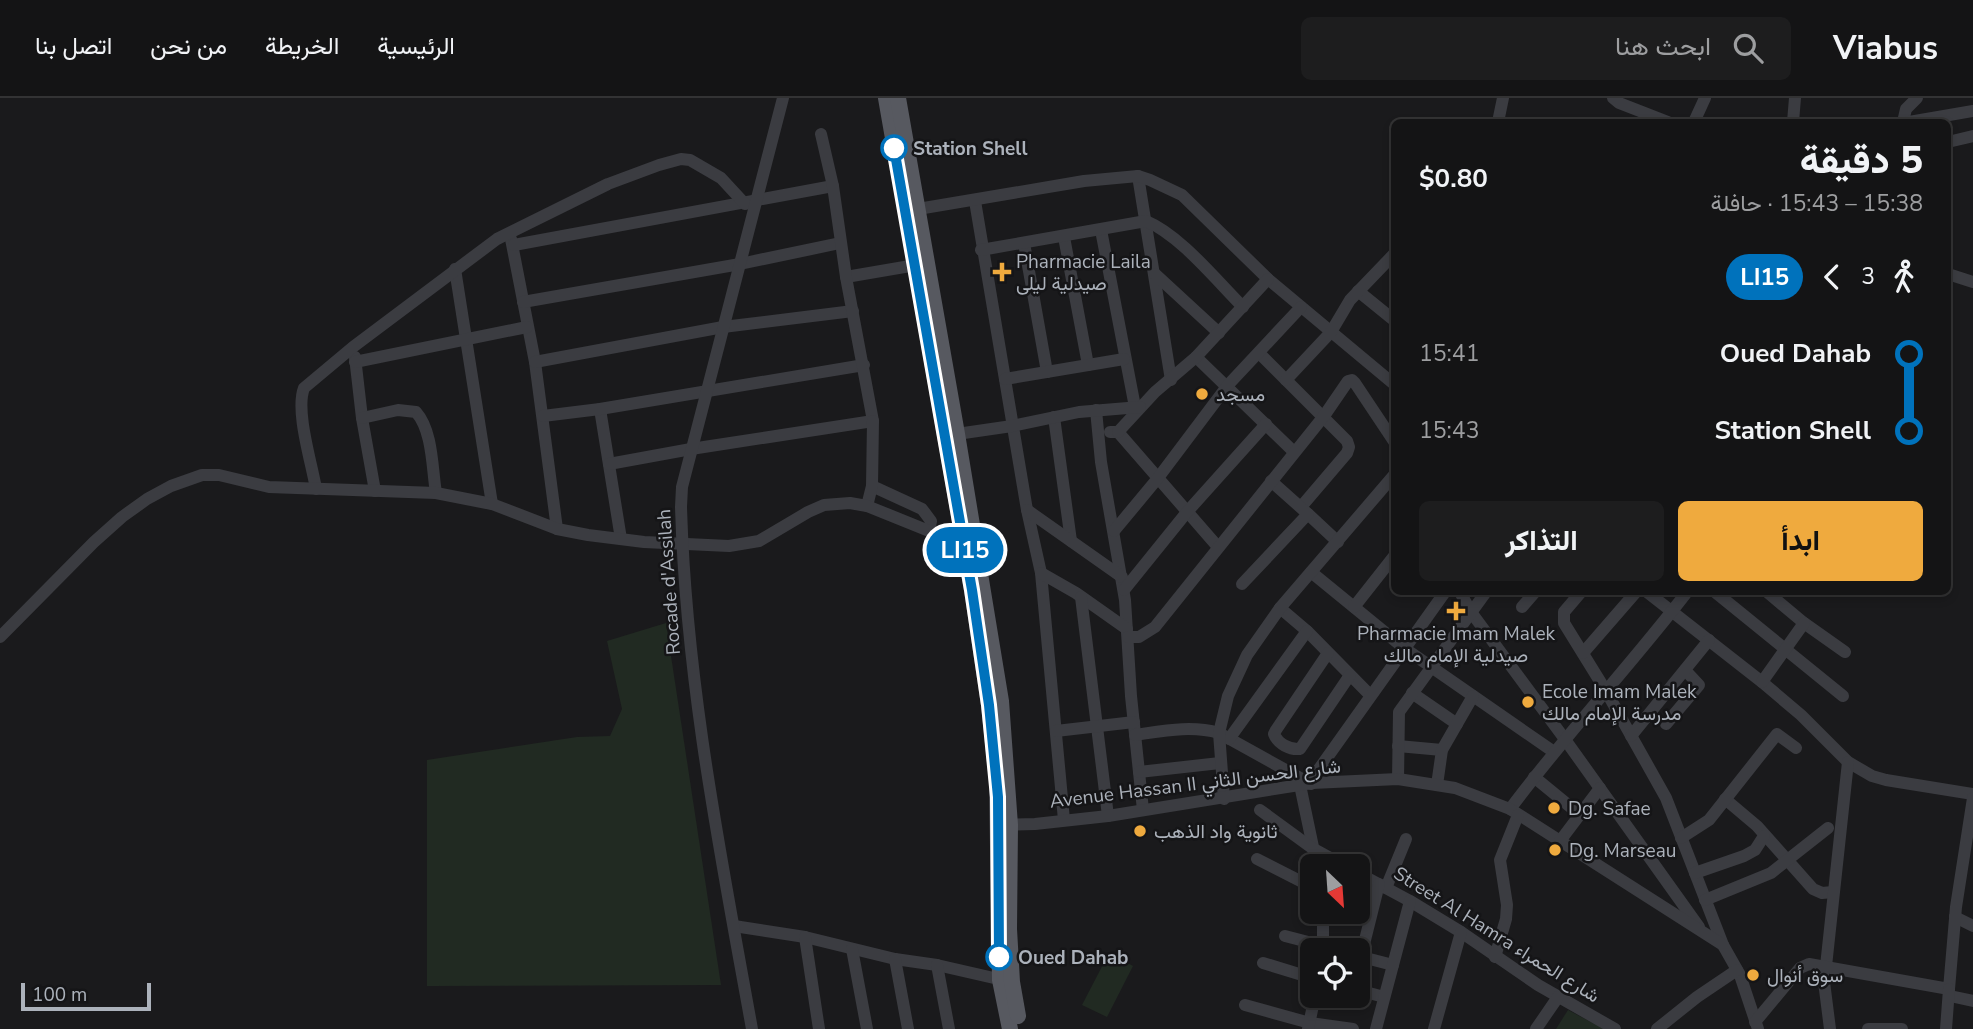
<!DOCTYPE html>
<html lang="ar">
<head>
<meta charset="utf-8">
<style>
  :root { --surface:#141415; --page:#1d1d1e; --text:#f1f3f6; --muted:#9d9ea0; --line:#333334; --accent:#efaa3e }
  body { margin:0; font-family:"Nunito Sans",Vazirmatn,sans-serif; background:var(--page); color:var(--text); direction:rtl; height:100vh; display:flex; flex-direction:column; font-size:26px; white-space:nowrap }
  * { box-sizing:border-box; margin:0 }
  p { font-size:23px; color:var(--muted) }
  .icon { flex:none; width:38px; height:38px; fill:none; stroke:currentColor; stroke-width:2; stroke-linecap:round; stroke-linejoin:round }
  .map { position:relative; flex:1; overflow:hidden; direction:ltr }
  .panel { position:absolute; left:1391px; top:21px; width:560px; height:476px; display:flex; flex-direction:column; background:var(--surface); border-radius:10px; box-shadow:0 4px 10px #0003,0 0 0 2px var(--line); direction:rtl }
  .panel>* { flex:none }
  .badge { padding:0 14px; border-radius:23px; font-size:24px; line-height:46px }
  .needle { width:46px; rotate:155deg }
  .controls { position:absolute; left:1300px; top:756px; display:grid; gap:14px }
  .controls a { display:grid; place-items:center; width:70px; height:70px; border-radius:10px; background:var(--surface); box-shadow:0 4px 10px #0003,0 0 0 2px var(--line); font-size:35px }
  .scale { position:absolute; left:21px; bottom:18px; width:130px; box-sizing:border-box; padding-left:7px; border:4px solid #acb2bb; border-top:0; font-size:19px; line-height:24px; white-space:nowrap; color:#acb2bb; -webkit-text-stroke:5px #151517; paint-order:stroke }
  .map>.badge { position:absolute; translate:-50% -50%; box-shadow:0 0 0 4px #fff }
  .legs { display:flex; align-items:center; gap:10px; height:77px; padding:0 28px; font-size:23px }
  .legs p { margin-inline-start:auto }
  .head { display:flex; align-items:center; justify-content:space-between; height:119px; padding:0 28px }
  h1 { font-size:38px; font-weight:800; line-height:52px }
  .primary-button { display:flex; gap:14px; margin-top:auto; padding:14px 28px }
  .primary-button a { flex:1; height:80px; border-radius:10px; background:var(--accent); color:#111; font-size:28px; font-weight:800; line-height:80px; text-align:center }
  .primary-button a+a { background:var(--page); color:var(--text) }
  ul { padding:0 28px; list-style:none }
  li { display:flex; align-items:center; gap:24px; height:77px; font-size:26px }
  li i { display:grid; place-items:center; width:10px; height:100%; margin:0 9px; background:currentColor }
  li i::after { content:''; width:18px; height:18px; margin:-9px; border:5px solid; border-radius:50%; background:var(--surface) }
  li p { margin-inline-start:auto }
  li:first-child i { background:linear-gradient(#0000 50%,currentColor 0) }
  li:last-child i { background:linear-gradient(currentColor 50%,#0000 0) }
  header { display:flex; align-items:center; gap:42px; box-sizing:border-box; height:98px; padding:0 35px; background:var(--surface); border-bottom:2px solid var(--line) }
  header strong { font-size:33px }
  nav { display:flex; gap:38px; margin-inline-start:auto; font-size:24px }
  .search { width:490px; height:63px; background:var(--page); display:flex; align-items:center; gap:18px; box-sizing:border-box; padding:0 24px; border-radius:10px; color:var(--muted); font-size:26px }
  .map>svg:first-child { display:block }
</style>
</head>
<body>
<header>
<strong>Viabus</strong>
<div class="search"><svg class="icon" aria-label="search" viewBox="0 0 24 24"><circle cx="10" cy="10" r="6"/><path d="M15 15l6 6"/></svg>ابحث هنا</div>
<nav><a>الرئيسية</a><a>الخريطة</a><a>من نحن</a><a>اتصل بنا</a></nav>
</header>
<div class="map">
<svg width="1973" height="931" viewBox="0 0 1973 931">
  <rect width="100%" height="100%" fill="#1a1a1c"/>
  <!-- green -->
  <g fill="#212a22">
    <path d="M666,525L721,887L427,888V662L577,639L610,638L622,611L607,543Z"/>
    <path d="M1109,855L1133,868L1107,919L1082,907Z"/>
    <path d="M1568,912L1604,931H1556Z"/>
  </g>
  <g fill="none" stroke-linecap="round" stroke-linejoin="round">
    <!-- minor -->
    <g stroke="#3b3c41" stroke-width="12">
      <path d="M1613,0L1619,5L1668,24"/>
      <path d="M1498,24L1503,0"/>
      <path d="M1694,24L1705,0"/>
      <path d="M1793,24L1795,0"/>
      <path d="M1903,24L1906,11L1917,0"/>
      <path d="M1909,24L1973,13"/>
      <path d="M1948,44L1973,38"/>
      <path d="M1138,78L1171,282"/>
      <path d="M975,103L1027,412L1041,475L1064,722"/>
      <path d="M918,111L1084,83L1138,78L1150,82L1182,97L1268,181L1395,287"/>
      <path d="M1101,132L1135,309"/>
      <path d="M1064,139L1088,267"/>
      <path d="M511,141L535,264L557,431"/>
      <path d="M1024,145L1047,274"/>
      <path d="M514,147L833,88"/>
      <path d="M981,152L1146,123C1180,137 1216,182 1243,209"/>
      <path d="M455,171L492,406"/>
      <path d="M1155,176L1219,235"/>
      <path d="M1948,176L1973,184"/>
      <path d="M846,179L916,167"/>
      <path d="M1358,193L1395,223"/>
      <path d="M523,204L740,166L840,145"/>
      <path d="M1259,255L1347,343L1349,349L1347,355L1301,409"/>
      <path d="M355,259L362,320L375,393"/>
      <path d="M1196,259L1294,354"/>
      <path d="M355,264L527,229"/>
      <path d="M535,264L723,229L853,213"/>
      <path d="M1005,281L1124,261"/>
      <path d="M1286,282L1331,234L1350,202L1395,155"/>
      <path d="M600,311L621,441"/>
      <path d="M1096,312L1101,364L1125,502L1131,598L1143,712"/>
      <path d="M543,318L600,311L864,267"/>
      <path d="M1054,319L1071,443"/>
      <path d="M362,320L398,312L416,314C433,333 432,371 436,395"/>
      <path d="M1110,334H1118L1218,449"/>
      <path d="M1118,334L1155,294L1196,259L1268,181"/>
      <path d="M957,336L1012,328L1079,314L1140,309"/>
      <path d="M609,366L691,351L873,323L846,179L833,88L821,36"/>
      <path d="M872,388L922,411L931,423L929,433"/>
      <path d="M316,391C312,366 295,313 304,290L353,249L497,141L608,86L659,67L681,61L690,62L721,80L745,106"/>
      <path d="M867,408L872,388L873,323"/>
      <path d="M1027,412L1122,479"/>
      <path d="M1308,416L1338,444"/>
      <path d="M1114,433L1158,380L1228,287L1301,209"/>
      <path d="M1311,474L1404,550L1554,654"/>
      <path d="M1041,475L1076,495L1127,531"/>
      <path d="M1242,486L1308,416L1271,383"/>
      <path d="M1124,492L1187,414L1266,326"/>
      <path d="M1460,494L1471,514L1564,640L1699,829"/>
      <path d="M1581,494L1564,514V525L1606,593L1666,700L1723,847"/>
      <path d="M1647,494L1762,584L1801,617L1848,664L1872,678L1886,682L1973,696"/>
      <path d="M1715,494L1843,598"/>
      <path d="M1767,494L1804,525L1845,554"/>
      <path d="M1081,499L1108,718"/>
      <path d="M1354,509L1395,457"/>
      <path d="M1522,509L1535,494"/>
      <path d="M1280,510L1307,533L1370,597"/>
      <path d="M0,539L94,444L122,419L147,401L171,388L202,377H219L269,389L436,395L492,406L557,431L588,437L644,444L729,448L759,443L808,414L824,407L850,405L867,408L929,433L971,445"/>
      <path d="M1128,539H1139L1155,529L1324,318L1348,283L1352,282L1355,285L1395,345"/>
      <path d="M1328,555L1276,632L1274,636C1278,646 1290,652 1300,651L1350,577"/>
      <path d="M1583,555L1636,494"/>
      <path d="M1762,584L1804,525"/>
      <path d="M1412,595L1457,626"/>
      <path d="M1666,626L1699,587L1685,572"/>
      <path d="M1056,633L1134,624"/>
      <path d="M1135,637C1163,633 1191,627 1219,635L1311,686"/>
      <path d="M1631,638L1709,542"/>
      <path d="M1229,641L1307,533"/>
      <path d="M1398,648L1442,652"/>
      <path d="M1139,674L1220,665"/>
      <path d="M1534,679L1573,711"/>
      <path d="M1398,681L1399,614L1486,494"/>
      <path d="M1309,685L1445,494"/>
      <path d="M1300,687L1317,768"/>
      <path d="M1437,687L1442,652L1473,598"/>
      <path d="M1224,701L1219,635L1228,598L1247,557L1280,510L1395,376"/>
      <path d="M1725,701L1757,728L1813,791L1822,795L1833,794"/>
      <path d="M1510,711C1566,636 1630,568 1687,494"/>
      <path d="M1260,712L1312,750L1345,768"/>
      <path d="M1001,727L1035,726L1108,718L1312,685L1398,681L1455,690L1510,711L1723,847L1740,877L1758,931"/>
      <path d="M1681,740L1709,722L1777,636L1796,650"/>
      <path d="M1560,743L1600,690"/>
      <path d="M1257,761L1312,789"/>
      <path d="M1358,775L1410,803L1461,834L1538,887L1615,931"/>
      <path d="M1695,775L1744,758L1755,752L1764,738"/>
      <path d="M1386,790L1406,741"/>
      <path d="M1705,802L1771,775L1828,730"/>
      <path d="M1955,819L1973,828"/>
      <path d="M734,828L805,839L895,861L937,867L1007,883"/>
      <path d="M1285,838L1339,852"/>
      <path d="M805,839L819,931"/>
      <path d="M852,851L867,931"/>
      <path d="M1323,852V814"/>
      <path d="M1358,858L1393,867"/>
      <path d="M1361,858L1379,786"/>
      <path d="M1495,859L1506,821L1507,807L1500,762L1518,717"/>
      <path d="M895,861L908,931"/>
      <path d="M1263,865L1312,880"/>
      <path d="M937,867L949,931"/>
      <path d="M1822,868L1830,931"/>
      <path d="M1826,868L1848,664"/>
      <path d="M1358,892L1384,899"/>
      <path d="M1950,898L1973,903"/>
      <path d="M1245,907L1310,925L1353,931"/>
      <path d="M1755,924L1800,870L1809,866L1949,891L1956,809L1973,700"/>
      <path d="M752,931C721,759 686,585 681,409L682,389L783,0"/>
      <path d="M1308,931L1315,898"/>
      <path d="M1376,931L1410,803"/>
      <path d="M1434,931L1461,834"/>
      <path d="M1536,931L1558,899"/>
      <path d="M1657,931L1697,899L1737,872"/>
      <path d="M1868,931H1902"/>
      <path d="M1946,931L1949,891"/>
    </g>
    <!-- major -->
    <g stroke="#575960" stroke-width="16">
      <path d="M886,0L972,492L989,607L997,683L1000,882L1010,931"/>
      <path d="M898,0L957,336L1001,603L1010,727L1009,831L1012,884L1018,918"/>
    </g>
  </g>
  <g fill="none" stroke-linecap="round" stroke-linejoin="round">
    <!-- line-1 casing -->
    <g stroke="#fff" stroke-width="16">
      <path id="line-1" d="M894,50L972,492L989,607L998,699L999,859"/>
    </g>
    <!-- line-1 -->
    <use href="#line-1" stroke="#0072bc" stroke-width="10"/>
  </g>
  <!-- markers -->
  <g fill="#fff" stroke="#0072bc" stroke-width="3.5">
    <circle cx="894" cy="50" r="12"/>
    <circle cx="999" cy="859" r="12"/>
  </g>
  <g fill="#efaa3e" stroke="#151517" stroke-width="2.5">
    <path d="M998.5 163.5h7v7h7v7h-7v7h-7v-7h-7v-7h7z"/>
    <circle cx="1202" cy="296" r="7"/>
    <path d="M1452.5 502.5h7v7h7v7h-7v7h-7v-7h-7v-7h7z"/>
    <circle cx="1528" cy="604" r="7"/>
    <circle cx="1554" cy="710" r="7"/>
    <circle cx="1140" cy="733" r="7"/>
    <circle cx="1555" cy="752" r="7"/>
    <circle cx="1753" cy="877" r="7"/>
  </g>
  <g text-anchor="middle" stroke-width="5" stroke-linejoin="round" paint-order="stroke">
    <!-- stop labels -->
    <g font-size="19" font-weight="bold" fill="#acb2bb" stroke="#151517" text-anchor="start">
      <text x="913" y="57">Station Shell</text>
      <text x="1018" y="866">Oued Dahab</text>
    </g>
    <!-- poi labels -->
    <g font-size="19" fill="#acb2bb" stroke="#151517" text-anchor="start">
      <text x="1016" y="170">Pharmacie Laila<tspan x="1016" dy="22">صيدلية ليلى</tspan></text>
      <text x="1216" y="303">مسجد</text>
      <text x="1456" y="542" text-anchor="middle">Pharmacie Imam Malek<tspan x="1456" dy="22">صيدلية الإمام مالك</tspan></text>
      <text x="1542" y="600">Ecole Imam Malek<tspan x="1542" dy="22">مدرسة الإمام مالك</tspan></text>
      <text x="1568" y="717">Dg. Safae</text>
      <text x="1154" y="740">ثانوية واد الذهب</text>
      <text x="1569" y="759">Dg. Marseau</text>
      <text x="1767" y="884">سوق أنوال</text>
    </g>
    <!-- street labels -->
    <g font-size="19" fill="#acb2bb" stroke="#151517">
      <text transform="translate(668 484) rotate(-94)" y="7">Rocade d'Assilah</text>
      <text transform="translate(1195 685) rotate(-7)" y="7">Avenue Hassan II شارع الحسن الثاني</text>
      <text transform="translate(1497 836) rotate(32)" y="7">Street Al Hamra شارع الحمراء</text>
    </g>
  </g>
</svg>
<div class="controls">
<a><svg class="needle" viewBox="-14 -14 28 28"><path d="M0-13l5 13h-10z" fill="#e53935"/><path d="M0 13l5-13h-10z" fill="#9d9ea0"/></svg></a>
<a><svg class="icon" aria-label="locate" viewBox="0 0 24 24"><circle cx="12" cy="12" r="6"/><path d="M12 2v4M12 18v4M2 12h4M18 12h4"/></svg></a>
</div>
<div class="scale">100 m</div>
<b class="badge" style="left:965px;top:452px;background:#0072bc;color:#fff">LI15</b>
<section class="panel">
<div class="head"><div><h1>5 دقيقة</h1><p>15:38 – 15:43 · حافلة</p></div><b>$0.80</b></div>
<div class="legs"><svg class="icon" aria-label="walk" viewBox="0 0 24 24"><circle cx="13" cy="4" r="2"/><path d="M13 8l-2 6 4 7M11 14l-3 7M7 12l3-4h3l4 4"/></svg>3<svg class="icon" aria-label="back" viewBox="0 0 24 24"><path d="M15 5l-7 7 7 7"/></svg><b class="badge" style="background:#0072bc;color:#fff">LI15</b></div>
<ul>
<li><i style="color:#0072bc"></i><b>Oued Dahab</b><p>15:41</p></li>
<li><i style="color:#0072bc"></i><b>Station Shell</b><p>15:43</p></li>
</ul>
<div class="primary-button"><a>ابدأ</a><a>التذاكر</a></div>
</section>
</div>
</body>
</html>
